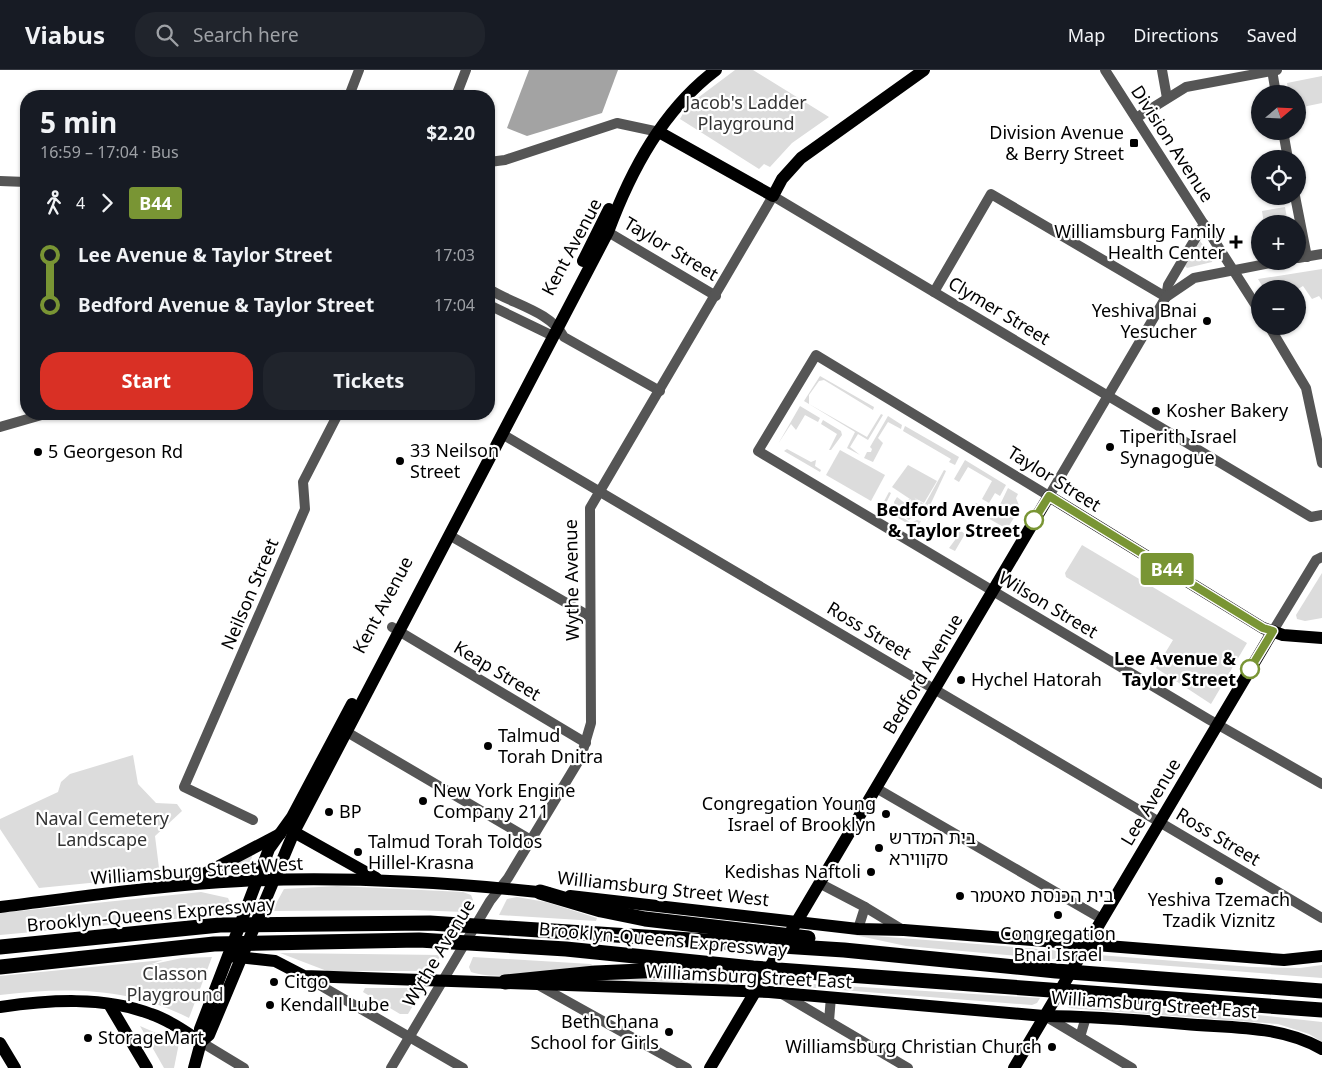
<!DOCTYPE html>
<html lang="en">
<head>
<meta charset="utf-8">
<style>
  :root { --surface:#171b24; --page:#20242c; --text:#f1f3f6; --muted:#9ea1a6; --line:#363941; --accent:#d93025 }
  body { margin:0; font-family:"Noto Sans","Noto Sans Hebrew",sans-serif; background:var(--page); color:var(--text); height:100vh; display:flex; flex-direction:column; font-size:19px; white-space:nowrap }
  * { box-sizing:border-box; margin:0 }
  p { font-size:16px; color:var(--muted) }
  .icon { flex:none; width:28px; height:28px; fill:none; stroke:currentColor; stroke-width:2; stroke-linecap:round; stroke-linejoin:round }
  .map { position:relative; flex:1; overflow:hidden }
  .details { position:absolute; left:20px; top:20px; width:475px; height:330px; display:flex; flex-direction:column; background:var(--surface); border-radius:20px; box-shadow:0 1px 4px #0004 }
  .details>* { flex:none }
  .badge { padding:0 10px; border-radius:4px; font-size:18px; line-height:32px }
  .needle { width:32px; rotate:71deg }
  .tools { position:absolute; left:1251px; top:15px; display:grid; gap:10px }
  .tools a { display:grid; place-items:center; width:55px; height:55px; border-radius:50%; background:var(--surface); box-shadow:0 1px 4px #0004; font-size:25px }
  .map>.badge { position:absolute; translate:-50% -50%; box-shadow:0 0 0 2px #fff }
  .legs { display:flex; align-items:center; gap:8px; height:55px; padding:0 20px; font-size:16px }
  .legs p { margin-inline-start:auto }
  .headline { display:flex; align-items:center; justify-content:space-between; height:85px; padding:0 20px }
  h1 { font-size:28px; font-weight:700; line-height:38px }
  .action { display:flex; gap:10px; margin-top:auto; padding:10px 20px }
  .action a { flex:1; height:58px; border-radius:20px; background:var(--accent); color:#fff; font-size:20px; font-weight:700; line-height:58px; text-align:center }
  .action a+a { background:var(--page); color:var(--text) }
  ul { padding:0 20px; list-style:none }
  li { display:flex; align-items:center; gap:18px; height:50px; font-size:19px }
  li i { display:grid; place-items:center; width:8px; height:100%; margin:0 6px; background:currentColor }
  li i::after { content:''; width:12px; height:12px; margin:-6px; border:4px solid; border-radius:50%; background:var(--surface) }
  li p { margin-inline-start:auto }
  li:first-child i { background:linear-gradient(#0000 50%,currentColor 0) }
  li:last-child i { background:linear-gradient(currentColor 50%,#0000 0) }
  header { display:flex; align-items:center; gap:30px; box-sizing:border-box; height:70px; padding:0 25px; background:var(--surface); border-bottom:1px solid var(--line) }
  header strong { font-size:24px }
  nav { display:flex; gap:28px; margin-inline-start:auto; font-size:18px }
  .search { width:350px; height:45px; background:var(--page); display:flex; align-items:center; gap:12px; box-sizing:border-box; padding:0 18px; border-radius:20px; color:var(--muted); font-size:19px }
  .map>svg:first-child { display:block }
</style>
</head>
<body>
<header>
<strong>Viabus</strong>
<div class="search"><svg class="icon" aria-label="search" viewBox="0 0 24 24"><circle cx="10" cy="10" r="6"/><path d="M15 15l6 6"/></svg>Search here</div>
<nav><a>Map</a><a>Directions</a><a>Saved</a></nav>
</header>
<div class="map">
<svg width="1322" height="998" viewBox="0 0 1322 998">
  <rect width="100%" height="100%" fill="#fff"/>
  <!-- green -->
  <g fill="#dcdcdc">
    <path d="M735,0H753L829,47L792,73L770,97L764,94L759,99L680,49L687,36Z"/>
    <path d="M1322,6V33L1298,38V24H1289L1287,13Z"/>
    <path d="M1285,137L1288,154H1264L1262,141Z"/>
    <path d="M1200,171L1213,188L1212,192L1187,198L1185,196Z"/>
    <path d="M1322,199V230L1319,226L1312,229L1303,216L1298,219H1264L1258,209Z"/>
    <path d="M820,306L874,337L873,340L824,310L819,311L809,325V334L867,367L881,344L883,345L868,370L858,364L850,377L860,385L847,378L855,362L804,331Z"/>
    <path d="M800,336L820,348L818,352L805,345L796,360L791,354L778,374Z"/>
    <path d="M888,346L902,355L901,359L888,352L878,368L883,373L873,392L864,388L867,382H871L872,379L870,377Z"/>
    <path d="M823,350L841,361L842,365L831,380H829L837,364L821,354Z"/>
    <path d="M905,356L959,387L955,395L949,392L951,389L903,361Z"/>
    <path d="M787,379L811,392L816,390L815,396L821,400L820,402L784,381Z"/>
    <path d="M840,380L885,405L871,431L826,405Z"/>
    <path d="M965,390L1006,415L1000,426L995,423L989,433L982,429L992,411L968,397L959,412L954,409Z"/>
    <path d="M908,395L937,411L924,433L913,427L924,434L909,450L898,443L900,439L895,437L894,432L897,427L906,434L909,429L916,433L892,417Z"/>
    <path d="M944,400L946,401L925,446L919,445Z"/>
    <path d="M1008,418L1018,424L1016,428L1020,438L1007,459L972,439L976,433L996,443Z"/>
    <path d="M889,422L891,423L885,435L911,453L917,450L921,451L916,459L881,437Z"/>
    <path d="M953,455L965,464L955,481L949,478L955,470V466L949,462Z"/>
    <path d="M1082,475L1247,573L1211,634L1156,598L1173,570L1066,507L1065,503Z"/>
    <path d="M1322,503V548L1305,551L1297,549L1296,545Z"/>
    <path d="M133,685L138,714L156,733L177,734L182,741L155,766L160,806L39,818L0,759V749L58,722L61,712L70,704Z"/>
    <path d="M251,784L252,787L247,800H225L215,802Z"/>
    <path d="M337,816L463,822L471,825L473,830L465,842L412,840L272,841L284,819Z"/>
    <path d="M201,822L228,828L232,837L229,844L0,865V843Z"/>
    <path d="M517,827L546,832L597,848L596,851L499,845L507,829Z"/>
    <path d="M850,864L1064,881L1065,886L1062,890L906,876Z"/>
    <path d="M280,883L441,885L434,896L426,901H327Z"/>
    <path d="M1099,885L1252,897L1300,898L1322,895V908L1094,890Z"/>
    <path d="M212,887L189,948C128,917 66,917 0,925V906L163,890L149,895L182,888Z"/>
    <path d="M473,887L591,894L593,896C561,900 501,912 471,902L469,897Z"/>
    <path d="M641,907L744,911L741,915L611,910V908Z"/>
    <path d="M780,912L1040,928L1037,933L1032,935L778,915Z"/>
    <path d="M365,918H418L421,922L408,944H400L363,922Z"/>
    <path d="M1070,931L1258,945L1322,952V972L1309,964L1278,954L1069,938L1067,936Z"/>
    <path d="M140,956L179,973L174,998H164Z"/>
  </g>
  <!-- water -->
  <path fill="#a3a3a3" d="M529,0H618L602,43L527,66L507,58Z"/>
  <g fill="none" stroke-linecap="round" stroke-linejoin="round">
    <!-- minor -->
    <g stroke="#555" stroke-width="10">
      <path d="M1105,0L1260,242"/>
      <path d="M1162,0L1167,28"/>
      <path d="M1272,0L1276,24"/>
      <path d="M349,26L359,0"/>
      <path d="M456,26L466,0"/>
      <path d="M1136,48L1186,17L1277,0"/>
      <path d="M1283,61L1288,89"/>
      <path d="M489,92L505,90L617,53L659,62"/>
      <path d="M0,111L26,112"/>
      <path d="M1295,126L1307,187"/>
      <path d="M1204,154L1168,215L1166,227L1049,426L816,285L758,381L1208,649L1322,714"/>
      <path d="M608,162L716,226"/>
      <path d="M1298,188L1322,184"/>
      <path d="M489,219C512,234 550,241 564,267L660,321"/>
      <path d="M934,222L991,124L1166,227"/>
      <path d="M1166,227L1194,208L1281,191"/>
      <path d="M489,235L553,266"/>
      <path d="M1269,256L1306,318L1322,393"/>
      <path d="M0,357L45,344"/>
      <path d="M502,364L1322,848"/>
      <path d="M449,465L589,546"/>
      <path d="M392,557L586,673"/>
      <path d="M1273,561L1316,490L1322,487"/>
      <path d="M340,658L531,770"/>
      <path d="M876,718L1102,849"/>
      <path d="M253,750L184,717L305,439L303,412L338,344"/>
      <path d="M819,813L865,837L903,860"/>
      <path d="M858,859L865,837"/>
      <path d="M304,906L463,998"/>
      <path d="M540,916L687,998"/>
      <path d="M782,924L908,998"/>
      <path d="M1045,946L1132,998"/>
      <path d="M829,951L831,927"/>
      <path d="M1080,967L1086,947"/>
      <path d="M201,972L244,998"/>
      <path d="M391,998L490,831L508,808L581,687L591,653L590,438L773,126L1311,447L1322,445"/>
    </g>
    <!-- major -->
    <g stroke="#000" stroke-width="12">
      <path d="M659,62L773,126L782,109L801,88L924,0"/>
      <path d="M583,191L609,139"/>
      <path d="M294,762L376,808"/>
      <path d="M185,814L280,764"/>
      <path d="M570,826L858,859L904,860L1284,890L1322,886"/>
      <path d="M0,837C80,827 161,815 241,811C344,806 446,812 548,823"/>
      <path d="M229,886L275,891L304,906L769,922L1044,946C1091,946 1138,950 1185,954C1231,958 1281,955 1322,979"/>
      <path d="M109,934L147,998"/>
      <path d="M0,937C48,930 105,926 151,944C169,950 186,962 201,972"/>
      <path d="M201,972L209,965L294,762L608,162C631,100 663,40 716,0"/>
      <path d="M0,973L15,998"/>
      <path d="M194,998L201,972L200,959L269,779L292,747L352,634"/>
      <path d="M710,998L1049,426L1263,558L1283,565L1322,568"/>
      <path d="M1014,998L1273,561"/>
    </g>
    <!-- highway -->
    <g stroke="#000" stroke-width="15">
      <path d="M540,822L601,840L645,849L808,868"/>
      <path d="M0,877L220,855L430,853L844,880L1056,901L1322,921"/>
      <path d="M0,897L214,874L419,870L566,879L753,898L1322,940"/>
      <path d="M505,912L595,903L688,899"/>
    </g>
  </g>
  <g fill="none" stroke-linecap="round" stroke-linejoin="round">
    <!-- line-1 casing -->
    <g stroke="#fff" stroke-width="11">
      <path id="line-1" d="M1034,450L1049,426L1263,558L1273,561L1250,599"/>
    </g>
    <!-- line-1 -->
    <use href="#line-1" stroke="#799534" stroke-width="8"/>
  </g>
  <!-- markers -->
  <g fill="#000" stroke="#fff" stroke-width="2">
    <rect x="1129" y="68" width="10" height="10" rx="2.5"/>
    <path d="M1233.5 164.5h5v5h5v5h-5v5h-5v-5h-5v-5h5z"/>
    <circle cx="1207" cy="251" r="5"/>
    <circle cx="1156" cy="341" r="5"/>
    <circle cx="1110" cy="377" r="5"/>
    <circle cx="38" cy="382" r="5"/>
    <circle cx="400" cy="391" r="5"/>
    <circle cx="961" cy="610" r="5"/>
    <circle cx="488" cy="676" r="5"/>
    <circle cx="423" cy="731" r="5"/>
    <circle cx="329" cy="742" r="5"/>
    <circle cx="886" cy="744" r="5"/>
    <circle cx="879" cy="778" r="5"/>
    <circle cx="358" cy="782" r="5"/>
    <circle cx="871" cy="802" r="5"/>
    <circle cx="1219" cy="811" r="5"/>
    <circle cx="960" cy="826" r="5"/>
    <circle cx="1058" cy="845" r="5"/>
    <circle cx="274" cy="912" r="5"/>
    <circle cx="270" cy="935" r="5"/>
    <circle cx="669" cy="962" r="5"/>
    <circle cx="88" cy="968" r="5"/>
    <circle cx="1052" cy="977" r="5"/>
  </g>
  <g fill="#fff" stroke="#799534" stroke-width="2.5">
    <circle cx="1034" cy="450" r="9"/>
    <circle cx="1250" cy="599" r="9"/>
  </g>
  <g text-anchor="middle" stroke-width="4.5" stroke-linejoin="round" paint-order="stroke">
    <!-- park labels -->
    <g font-size="18" fill="#333" stroke="#fff">
      <text x="746" y="39">Jacob's Ladder<tspan x="746" dy="21">Playground</tspan></text>
      <text x="102" y="755">Naval Cemetery<tspan x="102" dy="21">Landscape</tspan></text>
      <text x="175" y="910">Classon<tspan x="175" dy="21">Playground</tspan></text>
    </g>
    <!-- poi labels -->
    <g font-size="18" fill="#000" stroke="#fff" text-anchor="start">
      <text x="1124" y="69" text-anchor="end">Division Avenue<tspan x="1124" dy="21">&amp; Berry Street</tspan></text>
      <text x="1225" y="168" text-anchor="end">Williamsburg Family<tspan x="1225" dy="21">Health Center</tspan></text>
      <text x="1197" y="247" text-anchor="end">Yeshiva Bnai<tspan x="1197" dy="21">Yesucher</tspan></text>
      <text x="1166" y="347">Kosher Bakery</text>
      <text x="1120" y="373">Tiperith Israel<tspan x="1120" dy="21">Synagogue</tspan></text>
      <text x="410" y="387">33 Neilson<tspan x="410" dy="21">Street</tspan></text>
      <text x="48" y="388">5 Georgeson Rd</text>
      <text x="971" y="616">Hychel Hatorah</text>
      <text x="498" y="672">Talmud<tspan x="498" dy="21">Torah Dnitra</tspan></text>
      <text x="433" y="727">New York Engine<tspan x="433" dy="21">Company 211</tspan></text>
      <text x="876" y="740" text-anchor="end">Congregation Young<tspan x="876" dy="21">Israel of Brooklyn</tspan></text>
      <text x="339" y="748">BP</text>
      <text x="889" y="774">בית המדרש<tspan x="889" dy="21">סקווירא</tspan></text>
      <text x="368" y="778">Talmud Torah Toldos<tspan x="368" dy="21">Hillel-Krasna</tspan></text>
      <text x="861" y="808" text-anchor="end">Kedishas Naftoli</text>
      <text x="970" y="832">בית הכנסת סאטמר</text>
      <text x="1219" y="836" text-anchor="middle">Yeshiva Tzemach<tspan x="1219" dy="21">Tzadik Viznitz</tspan></text>
      <text x="1058" y="870" text-anchor="middle">Congregation<tspan x="1058" dy="21">Bnai Israel</tspan></text>
      <text x="284" y="918">Citgo</text>
      <text x="280" y="941">Kendall Lube</text>
      <text x="659" y="958" text-anchor="end">Beth Chana<tspan x="659" dy="21">School for Girls</tspan></text>
      <text x="98" y="974">StorageMart</text>
      <text x="1042" y="983" text-anchor="end">Williamsburg Christian Church</text>
    </g>
    <!-- street labels -->
    <g font-size="18" fill="#000" stroke="#fff">
      <text transform="translate(1172 74) rotate(57)" y="6">Division Avenue</text>
      <text transform="translate(572 177) rotate(-62)" y="6">Kent Avenue</text>
      <text transform="translate(671 179) rotate(31)" y="6">Taylor Street</text>
      <text transform="translate(999 241) rotate(31)" y="6">Clymer Street</text>
      <text transform="translate(1054 409) rotate(32)" y="6">Taylor Street</text>
      <text transform="translate(572 510) rotate(-91)" y="6">Wythe Avenue</text>
      <text transform="translate(250 524) rotate(-67)" y="6">Neilson Street</text>
      <text transform="translate(383 535) rotate(-62)" y="6">Kent Avenue</text>
      <text transform="translate(1048 535) rotate(31)" y="6">Wilson Street</text>
      <text transform="translate(869 561) rotate(31)" y="6">Ross Street</text>
      <text transform="translate(497 601) rotate(31)" y="6">Keap Street</text>
      <text transform="translate(923 604) rotate(-59)" y="6">Bedford Avenue</text>
      <text transform="translate(1151 732) rotate(-59)" y="6">Lee Avenue</text>
      <text transform="translate(1218 767) rotate(31)" y="6">Ross Street</text>
      <text transform="translate(197 801) rotate(-4)" y="6">Williamsburg Street West</text>
      <text transform="translate(663 819) rotate(6)" y="6">Williamsburg Street West</text>
      <text transform="translate(151 845) rotate(-5)" y="6">Brooklyn-Queens Expressway</text>
      <text transform="translate(663 870) rotate(5)" y="6">Brooklyn-Queens Expressway</text>
      <text transform="translate(439 883) rotate(-59)" y="6">Wythe Avenue</text>
      <text transform="translate(749 907) rotate(3)" y="6">Williamsburg Street East</text>
      <text transform="translate(1154 935) rotate(4)" y="6">Williamsburg Street East</text>
    </g>
    <!-- stop labels -->
    <g font-size="18" font-weight="bold" fill="#000" stroke="#fff" text-anchor="end">
      <text x="1020" y="446">Bedford Avenue<tspan x="1020" dy="21">&amp; Taylor Street</tspan></text>
      <text x="1236" y="595">Lee Avenue &amp;<tspan x="1236" dy="21">Taylor Street</tspan></text>
    </g>
  </g>
</svg>
<div class="tools">
<a><svg class="needle" viewBox="-14 -14 28 28"><path d="M0-13l5 13h-10z" fill="#e53935"/><path d="M0 13l5-13h-10z" fill="#9ea1a6"/></svg></a>
<a><svg class="icon" aria-label="locate" viewBox="0 0 24 24"><circle cx="12" cy="12" r="6"/><path d="M12 2v4M12 18v4M2 12h4M18 12h4"/></svg></a>
<a>+</a>
<a>−</a>
</div>
<b class="badge" style="left:1167px;top:499px;background:#799534;color:#fff">B44</b>
<section class="details">
<div class="headline"><div><h1>5 min</h1><p>16:59 – 17:04 · Bus</p></div><b>$2.20</b></div>
<div class="legs"><svg class="icon" aria-label="walk" viewBox="0 0 24 24"><circle cx="13" cy="4" r="2"/><path d="M13 8l-2 6 4 7M11 14l-3 7M7 12l3-4h3l4 4"/></svg>4<svg class="icon" aria-label="forward" viewBox="0 0 24 24"><path d="M9 5l7 7-7 7"/></svg><b class="badge" style="background:#799534;color:#fff">B44</b></div>
<ul>
<li><i style="color:#799534"></i><b>Lee Avenue &amp; Taylor Street</b><p>17:03</p></li>
<li><i style="color:#799534"></i><b>Bedford Avenue &amp; Taylor Street</b><p>17:04</p></li>
</ul>
<div class="action"><a>Start</a><a>Tickets</a></div>
</section>
</div>
</body>
</html>
